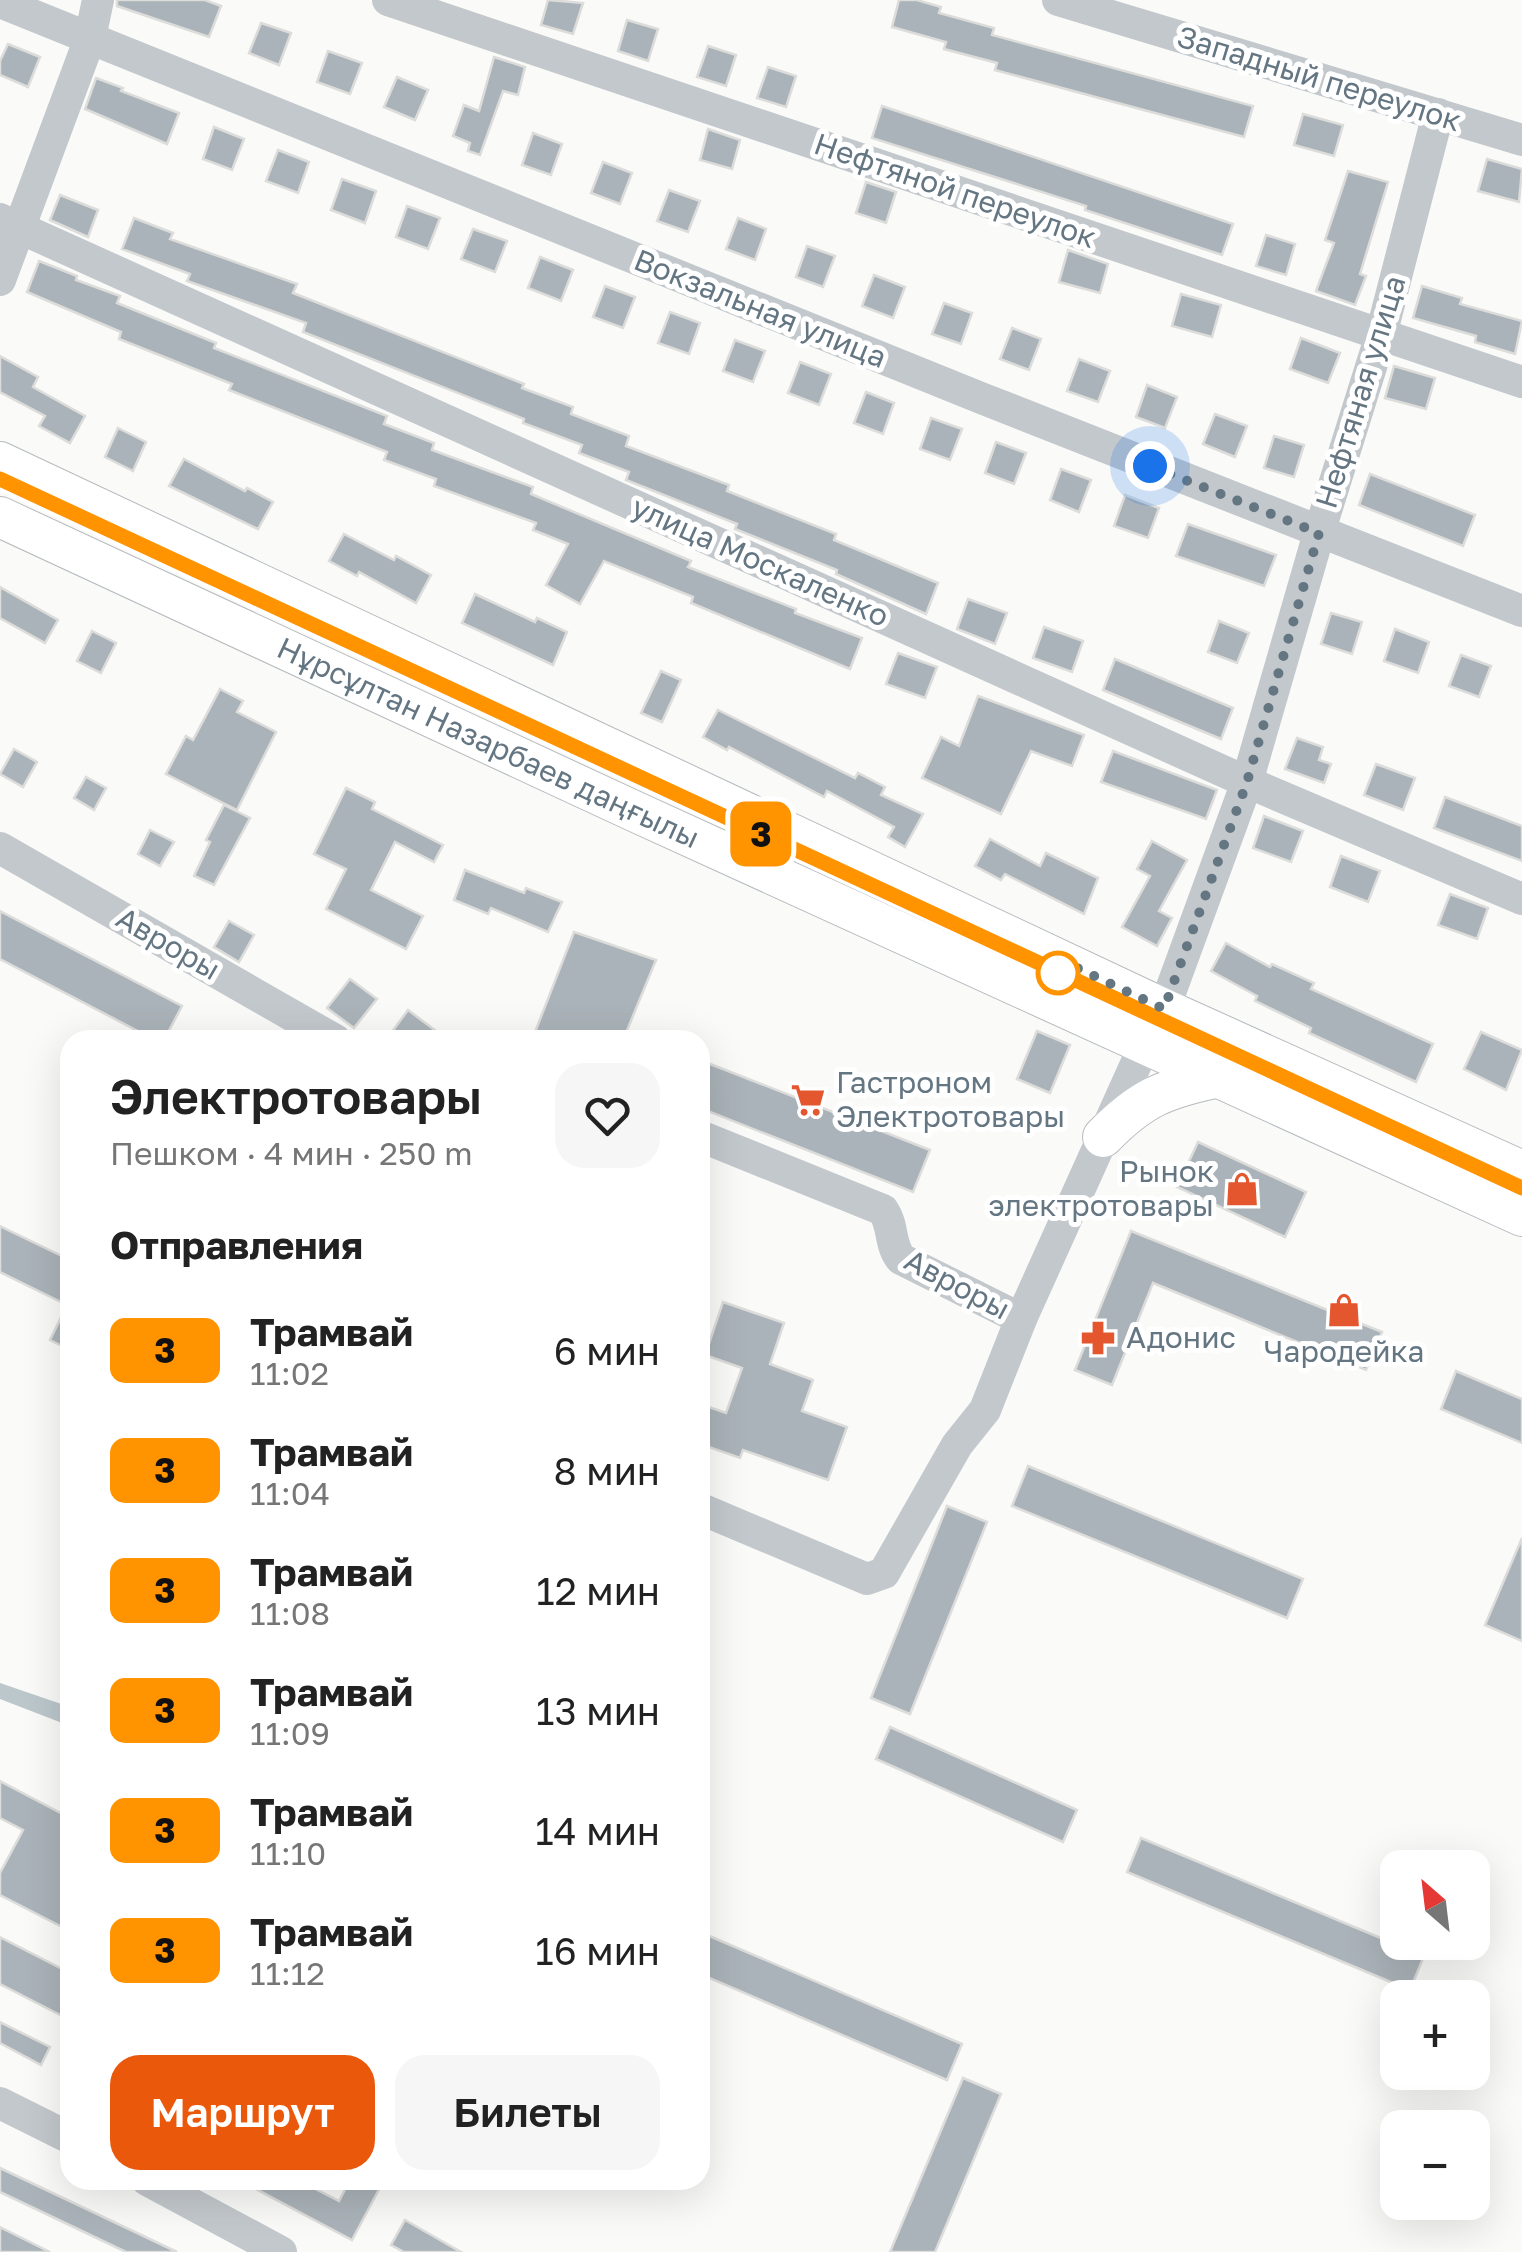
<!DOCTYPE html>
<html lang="ru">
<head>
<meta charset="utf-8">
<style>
  :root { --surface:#fff; --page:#f6f6f6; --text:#222; --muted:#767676; --accent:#ea580c }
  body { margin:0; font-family:"Golos Text",sans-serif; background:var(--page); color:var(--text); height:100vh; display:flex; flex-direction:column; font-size:38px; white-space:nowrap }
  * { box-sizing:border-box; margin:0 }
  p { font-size:32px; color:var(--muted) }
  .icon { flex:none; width:55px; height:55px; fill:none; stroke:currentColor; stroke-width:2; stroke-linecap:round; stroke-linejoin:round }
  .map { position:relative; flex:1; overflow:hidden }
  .details { position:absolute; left:60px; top:1030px; width:650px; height:1160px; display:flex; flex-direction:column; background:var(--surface); border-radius:30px; box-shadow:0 10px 40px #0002 }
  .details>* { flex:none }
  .badge { padding:0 20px; border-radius:15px; font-size:35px; line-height:65px }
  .needle { width:65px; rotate:332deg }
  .fabs { position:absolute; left:1380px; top:1850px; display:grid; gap:20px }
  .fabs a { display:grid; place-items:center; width:110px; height:110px; border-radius:20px; background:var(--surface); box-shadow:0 10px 40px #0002; font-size:50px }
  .you { position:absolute; width:50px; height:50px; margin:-25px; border:8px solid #fff; border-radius:50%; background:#1a73e8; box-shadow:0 0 0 15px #1a73e833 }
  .map>.badge { position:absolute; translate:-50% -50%; box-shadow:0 0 0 5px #fff }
  h2 { padding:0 50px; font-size:38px; line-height:90px }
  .round { display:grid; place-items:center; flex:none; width:105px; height:105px; border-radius:30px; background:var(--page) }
  .head { display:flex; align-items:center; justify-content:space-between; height:170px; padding:0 50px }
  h1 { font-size:48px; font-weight:600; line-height:75px }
  .cta { display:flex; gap:20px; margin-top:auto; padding:20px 50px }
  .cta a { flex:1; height:115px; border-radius:30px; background:var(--accent); color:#fff; font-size:40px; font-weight:600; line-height:115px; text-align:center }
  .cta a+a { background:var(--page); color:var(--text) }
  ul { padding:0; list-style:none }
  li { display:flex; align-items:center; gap:30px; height:120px; padding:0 50px }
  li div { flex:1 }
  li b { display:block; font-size:38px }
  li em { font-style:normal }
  li .badge { min-width:110px; font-weight:700; text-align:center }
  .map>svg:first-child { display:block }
</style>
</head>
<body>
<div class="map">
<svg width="1522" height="2252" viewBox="0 0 1522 2252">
  <rect width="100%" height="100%" fill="#fafaf8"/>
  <!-- water -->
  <path fill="#bbc7cb" d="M0,1683L70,1707V1726L0,1699Z"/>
  <!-- building -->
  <g fill="#aab3b9" stroke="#dcdcda" stroke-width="2.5">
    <path d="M117,0H205L221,6L209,37L117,6Z"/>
    <path d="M548,0L583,3L573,34L541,25Z"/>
    <path d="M899,0H917L941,7L939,13L994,28L992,35L1253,106L1244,137L995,70L997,63L944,49L946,42L892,27Z"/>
    <path d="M627,20L658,29L648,61L618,51Z"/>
    <path d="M261,23L291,33L279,65L249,53Z"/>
    <path d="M8,44L40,57L28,87L0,75V61Z"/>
    <path d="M708,46L736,55L726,86L697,77Z"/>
    <path d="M328,51L362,63L350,94L317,82Z"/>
    <path d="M494,57L525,67L518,95L503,91L480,155L468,151L470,143L453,136L464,105L479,111Z"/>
    <path d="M768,67L796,76L786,107L757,98Z"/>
    <path d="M397,77L428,90L415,120L384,107Z"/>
    <path d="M96,78L123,88L121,91L179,113L167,144L85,109Z"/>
    <path d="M882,106L1233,224L1222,255L1085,210L1086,206L872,138Z"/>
    <path d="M1303,114L1343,125L1334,156L1294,145Z"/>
    <path d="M214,127L244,139L232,170L203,159Z"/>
    <path d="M708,129L740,140L732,169L700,160Z"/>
    <path d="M533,133L562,144L551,175L522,165Z"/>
    <path d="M278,150L309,162L298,193L266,181Z"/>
    <path d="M1487,159L1522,169L1519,202L1478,191Z"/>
    <path d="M603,162L632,173L620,204L591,193Z"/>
    <path d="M1348,171L1388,182L1360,274L1366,276L1355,305L1316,291L1334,243L1325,240Z"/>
    <path d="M342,179L376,191L365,223L331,210Z"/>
    <path d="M866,182L896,192L886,223L856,213Z"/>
    <path d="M669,190L700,201L688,232L657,221Z"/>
    <path d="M60,195L98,210L88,237L50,220Z"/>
    <path d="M407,206L440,218L428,249L396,237Z"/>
    <path d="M134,218L173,233L170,239L297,284L293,293L524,384L522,388L573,407L571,414L629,436L626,446L729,485L727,491L836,534L834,540L938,583L926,614L836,574L837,570L735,529L737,524L626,480L629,472L579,453L582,445L523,423L524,419L303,332L306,323L187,281L190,274L122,249Z"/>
    <path d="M738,218L766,229L755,260L726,249Z"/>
    <path d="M473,229L507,241L495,272L461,259Z"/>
    <path d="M1266,235L1295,244L1286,275L1256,266Z"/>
    <path d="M807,246L835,256L823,287L796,277Z"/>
    <path d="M1068,250L1108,264L1100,293L1059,282Z"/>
    <path d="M540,257L573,270L561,301L528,288Z"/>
    <path d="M39,261L77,276L76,280L120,296L117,303L216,343L214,348L387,416L384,424L434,443L432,450L533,487L531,494L691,561L688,567L796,609L795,613L862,638L850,669L691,603L693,597L604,561L580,604L546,585L568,544L533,530L536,523L434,486L436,479L384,460L387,452L229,390L232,384L119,339L121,332L27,292Z"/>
    <path d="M874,275L905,287L893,318L862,306Z"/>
    <path d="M605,286L635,297L623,328L593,317Z"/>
    <path d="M1422,286L1462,298L1460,304L1522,321L1515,354L1475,342L1476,336L1413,318Z"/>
    <path d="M1181,294L1221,305L1212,337L1172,326Z"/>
    <path d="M944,303L972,313L961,344L932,334Z"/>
    <path d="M670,312L700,323L689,354L658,343Z"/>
    <path d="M1012,328L1041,339L1029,370L1000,359Z"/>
    <path d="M1301,338L1340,353L1328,383L1290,369Z"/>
    <path d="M735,340L765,351L753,382L723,371Z"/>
    <path d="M0,356L38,377L33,387L85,416L70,443L39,426L45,416L0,392Z"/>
    <path d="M1079,359L1110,371L1098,402L1067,391Z"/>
    <path d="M800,362L831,374L819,405L788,393Z"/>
    <path d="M1394,366L1435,378L1426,409L1385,398Z"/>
    <path d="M1147,385L1177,397L1165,428L1136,417Z"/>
    <path d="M866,392L894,403L883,434L854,423Z"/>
    <path d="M1215,414L1247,426L1235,457L1203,444Z"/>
    <path d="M931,418L962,429L950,460L920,449Z"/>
    <path d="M118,428L146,442L133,471L105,457Z"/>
    <path d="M1274,436L1304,445L1294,477L1264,468Z"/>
    <path d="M996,442L1026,453L1014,484L985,473Z"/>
    <path d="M184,459L245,491L247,488L273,502L258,529L169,486Z"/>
    <path d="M1061,469L1091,480L1079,512L1050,500Z"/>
    <path d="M1370,474L1475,515L1463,546L1359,505Z"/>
    <path d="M1125,495L1159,508L1148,538L1114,526Z"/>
    <path d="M1188,524L1276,555L1264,586L1176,556Z"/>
    <path d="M344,534L394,560L396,556L431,575L416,603L359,572L357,576L329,561Z"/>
    <path d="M0,587L58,620L45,643L0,618Z"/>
    <path d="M475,594L535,622L537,618L567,632L553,665L462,623Z"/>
    <path d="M968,599L1007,613L995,644L957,629Z"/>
    <path d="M1331,613L1362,622L1352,654L1321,644Z"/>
    <path d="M1219,621L1249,633L1237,663L1208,652Z"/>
    <path d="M1044,627L1083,641L1072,672L1033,658Z"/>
    <path d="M1395,629L1429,642L1418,673L1384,661Z"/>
    <path d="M92,631L116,643L101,673L77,661Z"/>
    <path d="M898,653L937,667L925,698L886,684Z"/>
    <path d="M1461,655L1491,666L1479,697L1449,686Z"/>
    <path d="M1115,659L1233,708L1221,739L1103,690Z"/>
    <path d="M661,671L681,680L662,722L641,713Z"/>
    <path d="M220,689L243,701L237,712L276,732L237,810L166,774L186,736L193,740Z"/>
    <path d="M978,696L1084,735L1072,766L1031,751L1001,814L922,778L941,737L959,746Z"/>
    <path d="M718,710L855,778L858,773L885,787L881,795L923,814L905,847L888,837L894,827L827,791L824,797L729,747L727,750L703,737Z"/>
    <path d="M1297,738L1323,747L1319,760L1331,764L1324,783L1285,769Z"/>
    <path d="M14,749L37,762L23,787L0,774Z"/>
    <path d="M1113,751L1217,790L1206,819L1101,782Z"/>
    <path d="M1376,764L1415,778L1403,810L1364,795Z"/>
    <path d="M86,777L106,788L94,810L74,798Z"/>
    <path d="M346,788L375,802L372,809L443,845L434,862L395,842L371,890L423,916L406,949L326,909L346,869L314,854Z"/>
    <path d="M1445,797L1522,826V861L1434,828Z"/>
    <path d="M224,805L250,818L214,885L194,876L210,842L206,840Z"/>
    <path d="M1264,816L1303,831L1291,862L1253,848Z"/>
    <path d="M150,830L174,842L160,866L138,854Z"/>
    <path d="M990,839L1040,866L1046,853L1098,878L1084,914L1005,874L1001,880L975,866Z"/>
    <path d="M1152,841L1187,860L1159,911L1172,918L1157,946L1122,927L1150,876L1137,869Z"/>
    <path d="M1341,856L1380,871L1368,902L1330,887Z"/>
    <path d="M465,870L524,893L526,888L562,902L548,932L491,908L488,914L454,900Z"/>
    <path d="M1450,894L1488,908L1477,939L1438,925Z"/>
    <path d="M0,911L182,1006L164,1040H155L0,959Z"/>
    <path d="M229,921L254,935L239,962L214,947Z"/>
    <path d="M574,932L656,960L623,1040H532Z"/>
    <path d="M1226,943L1270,967L1272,964L1314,983L1311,989L1433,1044L1416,1082L1309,1033L1311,1028L1255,1001L1257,996L1211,971Z"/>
    <path d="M350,979L377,999L354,1028L327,1008Z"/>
    <path d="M408,1010L448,1040H386Z"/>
    <path d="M1037,1031L1070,1045L1050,1093L1017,1079Z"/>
    <path d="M1481,1032L1522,1050L1506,1090L1464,1069Z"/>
    <path d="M700,1060L930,1150L913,1192L700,1108Z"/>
    <path d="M1198,1142L1306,1192L1285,1237L1177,1187Z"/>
    <path d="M0,1226L70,1260V1350L50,1340L67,1305L0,1272Z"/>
    <path d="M1131,1231L1382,1332L1366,1370L1153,1283L1112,1385L1075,1370Z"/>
    <path d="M723,1302L784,1323L770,1364L813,1380L802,1411L847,1427L828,1480L743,1450L740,1458L700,1444L703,1405L726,1413L742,1368L705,1355Z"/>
    <path d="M1456,1371L1522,1399V1443L1441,1409Z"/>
    <path d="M1028,1466L1303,1579L1287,1618L1012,1506Z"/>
    <path d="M947,1506L987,1522L910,1714L871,1698Z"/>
    <path d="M1522,1538V1641L1485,1625Z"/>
    <path d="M890,1727L1077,1810L1063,1842L876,1759Z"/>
    <path d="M0,1781L70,1818V1931L0,1895V1873L23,1830L0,1818Z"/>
    <path d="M1141,1838L1424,1956L1410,1990L1127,1872Z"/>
    <path d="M700,1932L962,2044L947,2080L700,1974Z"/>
    <path d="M0,1937L70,1973V2020L0,1984Z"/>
    <path d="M0,2022L50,2047L41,2065L0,2043Z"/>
    <path d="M963,2078L1001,2094L935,2252H890Z"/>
    <path d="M0,2168L177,2252H126L0,2192Z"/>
    <path d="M239,2180H298L339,2201L350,2180H384L352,2240Z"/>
    <path d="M405,2220L461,2252H404L391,2245Z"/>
    <path d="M0,2227L50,2252H0Z"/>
  </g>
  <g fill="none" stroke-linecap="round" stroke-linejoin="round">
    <!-- major casing -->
    <g stroke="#b5babe" stroke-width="42">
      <g id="major">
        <path d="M0,462L1164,1009L1522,1171"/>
        <path id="s1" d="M0,517L636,812L1522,1216"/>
        <path d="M1103,1137C1140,1099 1163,1089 1215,1078"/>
      </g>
    </g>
    <!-- minor -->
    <g stroke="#c3c8cc" stroke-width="32">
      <path d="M388,0L1522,382"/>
      <path d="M1058,0L1522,140"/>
      <path d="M0,2L981,398L1522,611"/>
      <path d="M0,219L1247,782L1522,899"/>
      <path d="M0,280L90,38L98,0"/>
      <path d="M0,848L335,1040"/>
      <path d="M1164,1009L1247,782L1319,533L1381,335L1438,114"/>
      <path d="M700,1136L883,1210C894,1226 889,1244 901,1259L1021,1319"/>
      <path d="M701,1509L867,1579L884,1573L957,1445L985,1410L1021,1319L1145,1044"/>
      <path d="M0,2103L70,2138"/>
      <path d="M147,2180L281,2252"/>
    </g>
    <!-- major -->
    <use href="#major" stroke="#fff" stroke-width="40"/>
    <!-- tram -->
    <path stroke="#a2aab0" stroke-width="2.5" d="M0,479L1522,1188"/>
  </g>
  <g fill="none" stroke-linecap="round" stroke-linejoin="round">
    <!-- line casing -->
    <g stroke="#fff" stroke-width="22">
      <path id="line" d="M0,479L1522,1188"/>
    </g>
    <!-- line -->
    <use href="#line" stroke="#ff9300" stroke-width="15"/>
    <!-- walk -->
    <path stroke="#657683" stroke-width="10" stroke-dasharray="0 18" d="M1058,973V959L1164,1009L1247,782L1319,533L1150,466"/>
  </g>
  <!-- icons -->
  <defs>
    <g id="supermarket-bare" transform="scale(2.7)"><path d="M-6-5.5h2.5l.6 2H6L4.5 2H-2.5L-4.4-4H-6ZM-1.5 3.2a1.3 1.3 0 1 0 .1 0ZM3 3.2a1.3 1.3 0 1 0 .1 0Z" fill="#e4572e" stroke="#fff" stroke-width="2.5" paint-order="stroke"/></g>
    <g id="shop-bare" transform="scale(2.7)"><path d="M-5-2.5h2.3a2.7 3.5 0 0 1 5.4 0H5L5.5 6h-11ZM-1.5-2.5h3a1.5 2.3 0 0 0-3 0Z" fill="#e4572e" stroke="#fff" stroke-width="2.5" paint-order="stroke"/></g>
    <g id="pharmacy-bare" transform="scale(2.7)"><path d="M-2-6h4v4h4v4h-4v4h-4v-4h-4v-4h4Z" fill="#e4572e" stroke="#fff" stroke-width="2.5" paint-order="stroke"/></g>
  </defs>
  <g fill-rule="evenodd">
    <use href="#supermarket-bare" x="808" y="1100"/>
    <use href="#shop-bare" x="1242" y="1189"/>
    <use href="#shop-bare" x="1344" y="1310"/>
    <use href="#pharmacy-bare" x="1098" y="1338"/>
  </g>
  <!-- markers -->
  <circle fill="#fff" stroke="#ff9300" stroke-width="5" cx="1058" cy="973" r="20"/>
  <g text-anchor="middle" stroke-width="10" stroke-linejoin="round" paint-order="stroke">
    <!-- street labels -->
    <g font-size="30" fill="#657683" stroke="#fff">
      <text transform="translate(1319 79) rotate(17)" y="10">Западный переулок</text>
      <text transform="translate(955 191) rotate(19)" y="10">Нефтяной переулок</text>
      <text transform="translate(760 309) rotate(22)" y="10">Вокзальная улица</text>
      <text transform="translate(1361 392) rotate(-73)" y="10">Нефтяная улица</text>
      <text transform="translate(760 562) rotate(24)" y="10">улица Москаленко</text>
      <text dy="10" stroke="none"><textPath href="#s1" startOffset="538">Нұрсұлтан Назарбаев даңғылы</textPath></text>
      <text transform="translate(168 944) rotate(30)" y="10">Авроры</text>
      <text transform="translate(957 1285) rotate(28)" y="10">Авроры</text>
    </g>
    <!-- poi labels -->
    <g font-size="30" fill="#657683" stroke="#fff" text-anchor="start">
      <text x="836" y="1093">Гастроном<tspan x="836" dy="34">Электротовары</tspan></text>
      <text x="1214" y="1182" text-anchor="end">Рынок<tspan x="1214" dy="34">электротовары</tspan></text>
      <text x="1126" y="1348">Адонис</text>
      <text x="1344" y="1362" text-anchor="middle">Чародейка</text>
    </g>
  </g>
</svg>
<div class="fabs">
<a><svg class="needle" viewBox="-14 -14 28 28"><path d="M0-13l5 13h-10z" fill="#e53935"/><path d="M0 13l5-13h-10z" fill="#767676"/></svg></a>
<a>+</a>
<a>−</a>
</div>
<div class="you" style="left:1150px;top:466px"></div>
<b class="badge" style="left:761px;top:834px;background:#ff9300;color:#111">3</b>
<section class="details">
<div class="head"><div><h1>Электротовары</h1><p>Пешком · 4 мин · 250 m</p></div><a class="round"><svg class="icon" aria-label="heart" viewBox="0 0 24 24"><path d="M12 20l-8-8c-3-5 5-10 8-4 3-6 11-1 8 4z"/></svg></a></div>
<h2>Отправления</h2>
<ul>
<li><span class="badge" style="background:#ff9300;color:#111">3</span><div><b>Трамвай</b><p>11:02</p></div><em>6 мин</em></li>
<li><span class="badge" style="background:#ff9300;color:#111">3</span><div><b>Трамвай</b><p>11:04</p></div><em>8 мин</em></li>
<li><span class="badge" style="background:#ff9300;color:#111">3</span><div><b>Трамвай</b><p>11:08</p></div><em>12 мин</em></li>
<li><span class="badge" style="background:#ff9300;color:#111">3</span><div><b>Трамвай</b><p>11:09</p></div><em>13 мин</em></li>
<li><span class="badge" style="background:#ff9300;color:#111">3</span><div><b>Трамвай</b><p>11:10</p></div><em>14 мин</em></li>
<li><span class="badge" style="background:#ff9300;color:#111">3</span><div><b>Трамвай</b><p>11:12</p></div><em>16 мин</em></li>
</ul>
<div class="cta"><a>Маршрут</a><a>Билеты</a></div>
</section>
</div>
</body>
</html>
